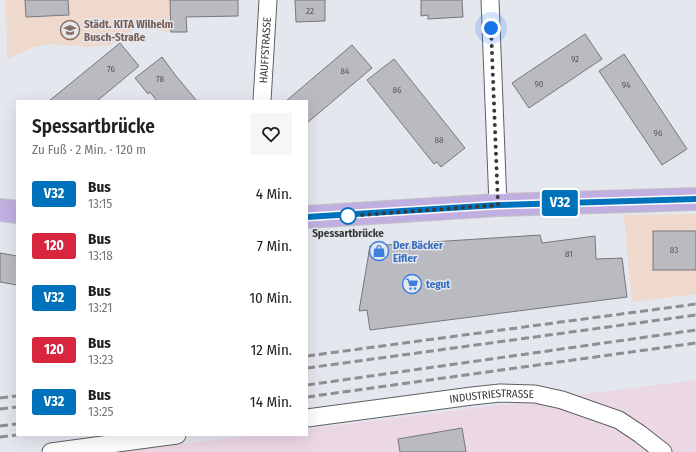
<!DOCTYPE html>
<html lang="de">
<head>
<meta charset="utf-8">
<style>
  :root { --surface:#fff; --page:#f6f6f6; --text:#202124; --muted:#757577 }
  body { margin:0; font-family:"Fira Sans Condensed",sans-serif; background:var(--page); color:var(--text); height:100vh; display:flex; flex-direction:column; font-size:15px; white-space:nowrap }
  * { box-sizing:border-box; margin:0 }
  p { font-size:13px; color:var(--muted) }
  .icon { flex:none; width:22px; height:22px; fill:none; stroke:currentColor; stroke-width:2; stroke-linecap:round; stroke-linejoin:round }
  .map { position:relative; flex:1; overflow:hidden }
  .sheet { position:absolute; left:16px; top:100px; width:292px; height:336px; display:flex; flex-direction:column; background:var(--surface); border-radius:0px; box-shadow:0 4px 16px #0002 }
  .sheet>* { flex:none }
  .badge { padding:0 8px; border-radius:3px; font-size:14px; line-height:26px }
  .you { position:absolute; width:20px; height:20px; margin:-10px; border:3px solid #fff; border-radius:50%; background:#1a73e8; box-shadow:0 0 0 6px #1a73e833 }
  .map>.badge { position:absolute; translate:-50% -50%; box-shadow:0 0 0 2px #fff }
  .round { display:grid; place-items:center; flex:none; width:42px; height:42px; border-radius:0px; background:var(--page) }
  .head { display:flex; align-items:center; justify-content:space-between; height:68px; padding:0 16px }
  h1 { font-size:19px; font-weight:600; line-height:30px }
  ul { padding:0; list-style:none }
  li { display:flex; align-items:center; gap:12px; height:52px; padding:0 16px }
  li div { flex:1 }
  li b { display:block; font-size:15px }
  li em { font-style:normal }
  li .badge { min-width:44px; font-weight:700; text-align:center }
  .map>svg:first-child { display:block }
</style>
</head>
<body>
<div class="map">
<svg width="696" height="452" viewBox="0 0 696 452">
  <rect width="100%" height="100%" fill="#e5e7ee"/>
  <!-- industrial -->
  <path fill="#ecd7e5" d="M696,380V452H119L255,435H307V429Z"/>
  <!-- education -->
  <g fill="#efd9cc">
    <path d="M6,0H170L171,32L136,27L127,35L110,45L90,47L50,44L34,47L7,59Z"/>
    <path d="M696,214V294L632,302L624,215Z"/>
  </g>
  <!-- building -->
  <g fill="#babbc1" stroke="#76777c">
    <path d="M25,0H68L69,15L26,17Z"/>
    <path d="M170,0H238V16L186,17L187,32H171Z"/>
    <path d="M295,0H325V21L296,22Z"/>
    <path d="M421,0H462L463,17L428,19V15L421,16Z"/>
    <path d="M585,34L602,59L529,108L512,83Z"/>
    <path d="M120,43L139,66L97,101H49Z"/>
    <path d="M352,45L372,68L307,123V101H286Z"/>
    <path d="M624,54L687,149L662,165L599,71Z"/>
    <path d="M162,57L176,76L197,101H157L150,92L148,94L135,78Z"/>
    <path d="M394,59L465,148L441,167L437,162L434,164L367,80Z"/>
    <rect x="653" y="231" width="43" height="39"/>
    <path d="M540,235L542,243L595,236L596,259L622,258L627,297L370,330L367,310L359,311L370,246Z"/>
    <path d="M0,253L17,256V285L0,282Z"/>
    <path d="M462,428L466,452H400L398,439Z"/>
  </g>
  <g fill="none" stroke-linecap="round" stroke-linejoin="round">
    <!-- street casing -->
    <g stroke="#5e6065" stroke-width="19">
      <g id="street">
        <path d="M490,0L498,205"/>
        <path id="s1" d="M262,101L268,0"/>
        <path id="s2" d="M307,418L472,396L500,393L535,394L562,400L619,420L640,434L663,452"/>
        <path d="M51,452L177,435"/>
      </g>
    </g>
    <!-- primary casing -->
    <g stroke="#c3c4c4" stroke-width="24">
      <g id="primary">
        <path d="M0,210L17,212"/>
        <path d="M307,217L498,205L696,199"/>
      </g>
    </g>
    <!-- street -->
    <use href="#street" stroke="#fff" stroke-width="17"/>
    <!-- primary -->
    <use href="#primary" stroke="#c1afe1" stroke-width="22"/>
    <!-- rail -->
    <g stroke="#8e8f93" stroke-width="3" stroke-dasharray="8 4" stroke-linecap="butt">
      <path d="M307,356L696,304"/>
      <path d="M307,368L696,315"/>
      <path d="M307,385L696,330"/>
      <path d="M307,397L696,343"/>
      <path d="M0,398L17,396"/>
      <path d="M0,409L17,407"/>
      <path d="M0,426L17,424"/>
      <path d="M0,437L17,435"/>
    </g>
  </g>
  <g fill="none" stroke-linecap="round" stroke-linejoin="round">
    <!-- line casing -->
    <g stroke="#fff" stroke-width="9">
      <path id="line" d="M307,217L498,205L696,199"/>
    </g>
    <!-- line -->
    <use href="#line" stroke="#0072bc" stroke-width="6"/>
    <!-- walk -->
    <path stroke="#38393b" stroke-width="4" stroke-dasharray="0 7.2" d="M348,216L498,205L491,28"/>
  </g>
  <!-- icons -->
  <defs>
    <g id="school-ring" transform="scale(1)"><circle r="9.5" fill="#e5e7ee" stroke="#8d6e63" stroke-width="1.5"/><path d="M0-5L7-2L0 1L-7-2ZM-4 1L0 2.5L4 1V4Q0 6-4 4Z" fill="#8d6e63"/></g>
    <g id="shop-ring" transform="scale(1)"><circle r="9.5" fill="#e5e7ee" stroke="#3f7fe0" stroke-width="1.5"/><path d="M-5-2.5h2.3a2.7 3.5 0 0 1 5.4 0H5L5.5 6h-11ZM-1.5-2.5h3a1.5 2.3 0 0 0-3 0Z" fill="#3f7fe0"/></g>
    <g id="supermarket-ring" transform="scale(1)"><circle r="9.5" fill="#e5e7ee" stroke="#3f7fe0" stroke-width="1.5"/><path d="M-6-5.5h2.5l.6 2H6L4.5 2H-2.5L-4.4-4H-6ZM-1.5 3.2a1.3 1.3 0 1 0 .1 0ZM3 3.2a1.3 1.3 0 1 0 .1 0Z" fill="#3f7fe0"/></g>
  </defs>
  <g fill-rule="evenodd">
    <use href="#school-ring" x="70" y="30"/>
    <use href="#shop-ring" x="379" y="251"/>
    <use href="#supermarket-ring" x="412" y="284"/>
  </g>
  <!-- markers -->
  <circle fill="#fff" stroke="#0072bc" stroke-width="2" cx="348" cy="216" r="8"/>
  <g text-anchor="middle" stroke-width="3" stroke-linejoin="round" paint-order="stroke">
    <!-- number labels -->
    <g font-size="9" fill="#585a5c">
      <text x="310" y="14">22</text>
      <text x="575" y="62">92</text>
      <text x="111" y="72">76</text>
      <text x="345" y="74">84</text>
      <text x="160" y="82">78</text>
      <text x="539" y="87">90</text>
      <text x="626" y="88">94</text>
      <text x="397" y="93">86</text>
      <text x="658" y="136">96</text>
      <text x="439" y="143">88</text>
      <text x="674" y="253">83</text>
      <text x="569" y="257">81</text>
    </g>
    <!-- education labels -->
    <g font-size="11" font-weight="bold" fill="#785e54" stroke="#e5e7ee" text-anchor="start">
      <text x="84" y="28">Städt. KITA Wilhelm<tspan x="84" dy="13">Busch-Straße</tspan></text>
    </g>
    <!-- street labels -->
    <g font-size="11" fill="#38393b" stroke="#e5e7ee">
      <text dy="4" stroke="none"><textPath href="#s1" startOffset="51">HAUFFSTRASSE</textPath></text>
      <text dy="4" stroke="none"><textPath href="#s2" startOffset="186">INDUSTRIESTRASSE</textPath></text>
    </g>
    <!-- stop labels -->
    <g font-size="11" font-weight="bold" fill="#38393b" stroke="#e5e7ee">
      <text x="348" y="237">Spessartbrücke</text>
    </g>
    <!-- shop labels -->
    <g font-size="11" font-weight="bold" fill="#366cbe" stroke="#e5e7ee" text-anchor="start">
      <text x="393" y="249">Der Bäcker<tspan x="393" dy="13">Eifler</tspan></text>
      <text x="426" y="288">tegut</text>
    </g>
  </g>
</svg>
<div class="you" style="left:491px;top:28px"></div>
<b class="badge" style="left:560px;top:203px;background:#0072bc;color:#fff">V32</b>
<section class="sheet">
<div class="head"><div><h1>Spessartbrücke</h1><p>Zu Fuß · 2 Min. · 120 m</p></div><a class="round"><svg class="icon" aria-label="heart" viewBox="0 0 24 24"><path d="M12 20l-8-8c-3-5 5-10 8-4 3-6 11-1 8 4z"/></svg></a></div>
<ul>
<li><span class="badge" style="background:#0072bc;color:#fff">V32</span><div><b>Bus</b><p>13:15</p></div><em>4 Min.</em></li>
<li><span class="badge" style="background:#d7263d;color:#fff">120</span><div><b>Bus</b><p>13:18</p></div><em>7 Min.</em></li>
<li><span class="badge" style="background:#0072bc;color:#fff">V32</span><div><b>Bus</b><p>13:21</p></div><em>10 Min.</em></li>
<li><span class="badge" style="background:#d7263d;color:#fff">120</span><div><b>Bus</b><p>13:23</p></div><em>12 Min.</em></li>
<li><span class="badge" style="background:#0072bc;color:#fff">V32</span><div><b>Bus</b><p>13:25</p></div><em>14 Min.</em></li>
</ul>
</section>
</div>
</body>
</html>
